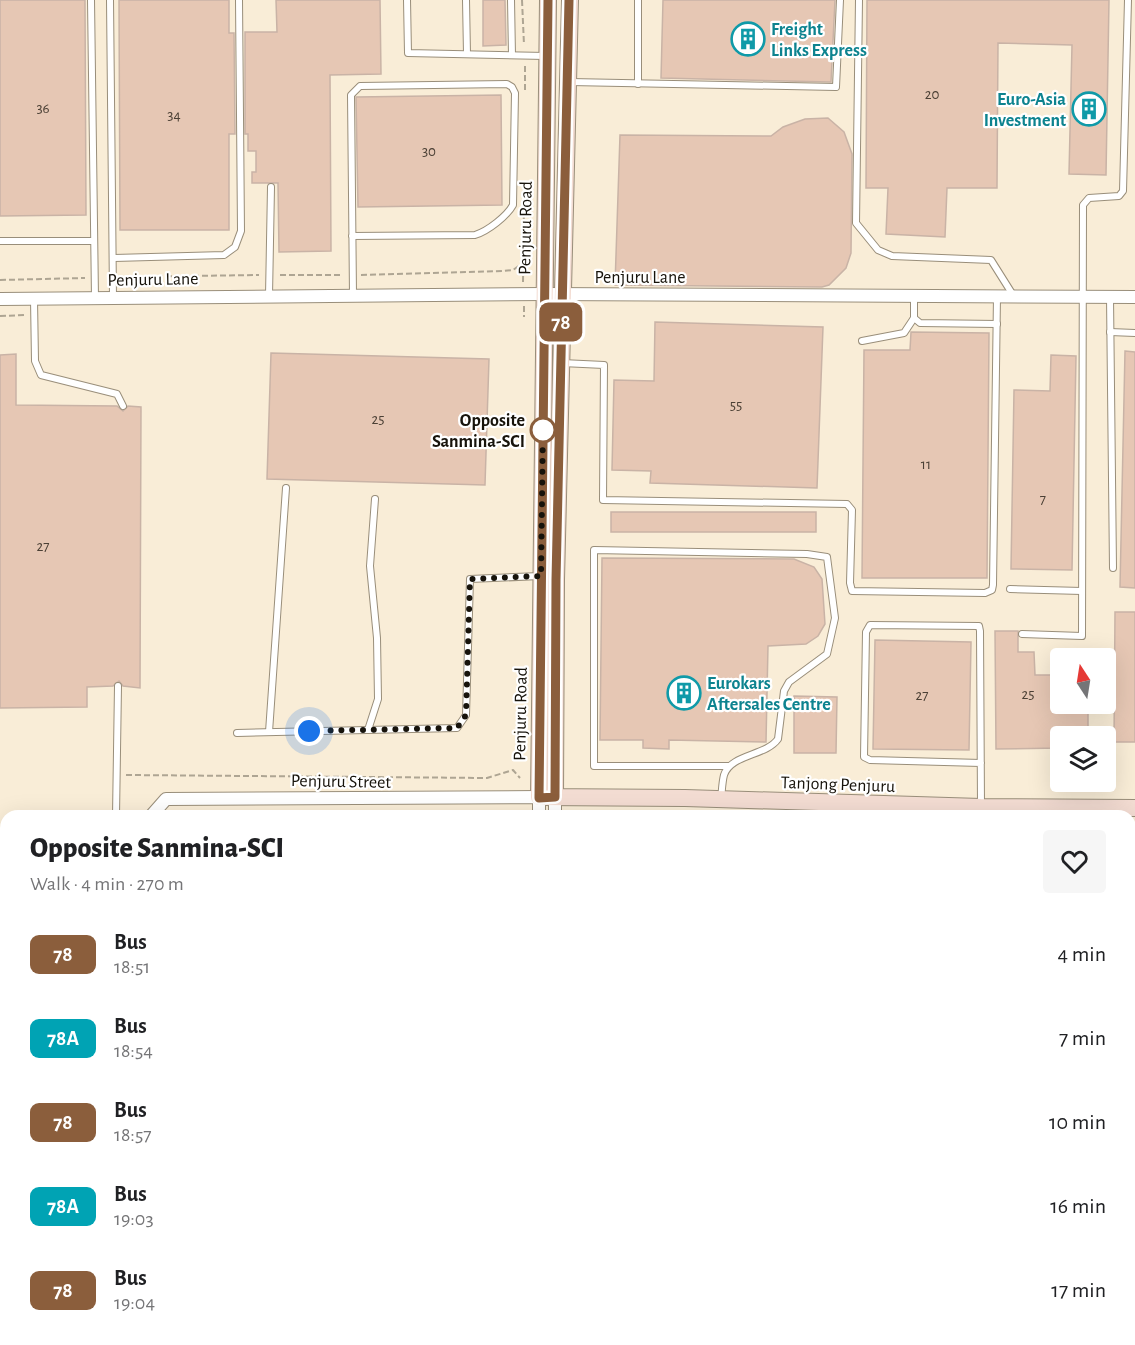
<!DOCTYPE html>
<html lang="en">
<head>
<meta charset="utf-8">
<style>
  :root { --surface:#fff; --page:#f6f6f6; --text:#202124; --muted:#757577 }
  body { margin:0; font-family:"Alegreya Sans",sans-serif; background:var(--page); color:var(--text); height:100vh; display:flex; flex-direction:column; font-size:22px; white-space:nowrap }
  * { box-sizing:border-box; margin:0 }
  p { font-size:20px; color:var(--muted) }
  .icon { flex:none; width:33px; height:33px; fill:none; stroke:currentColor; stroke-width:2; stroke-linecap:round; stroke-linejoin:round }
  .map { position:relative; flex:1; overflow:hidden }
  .drawer { position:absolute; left:0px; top:810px; width:1136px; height:536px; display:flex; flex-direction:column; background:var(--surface); border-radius:18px 18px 0 0; box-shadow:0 6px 24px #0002 }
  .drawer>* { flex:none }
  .badge { padding:0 12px; border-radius:9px; font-size:21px; line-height:39px }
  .needle { width:39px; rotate:348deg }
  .buttons { position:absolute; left:1050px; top:648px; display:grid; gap:12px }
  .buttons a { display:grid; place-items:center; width:66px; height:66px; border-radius:6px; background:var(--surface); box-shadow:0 6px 24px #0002; font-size:30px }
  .you { position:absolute; width:30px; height:30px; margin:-15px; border:4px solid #fff; border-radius:50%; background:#1a73e8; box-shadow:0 0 0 9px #1a73e833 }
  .map>.badge { position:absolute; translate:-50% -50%; box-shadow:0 0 0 3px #fff }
  .round { display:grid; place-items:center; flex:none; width:63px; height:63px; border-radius:6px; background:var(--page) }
  .overview { display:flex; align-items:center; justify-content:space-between; height:102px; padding:0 30px }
  h1 { font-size:28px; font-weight:800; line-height:45px }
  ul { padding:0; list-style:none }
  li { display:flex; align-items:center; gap:18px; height:84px; padding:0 30px }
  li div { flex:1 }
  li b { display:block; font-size:22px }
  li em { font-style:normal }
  li .badge { min-width:66px; font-weight:700; text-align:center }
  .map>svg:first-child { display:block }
</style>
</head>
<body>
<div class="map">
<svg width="1135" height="1345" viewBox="0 0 1135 1345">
  <rect width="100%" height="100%" fill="#f9edd7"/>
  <!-- built -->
  <path fill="#f1e1c5" d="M1130,845H1135V1345H579L580,1340H1130Z"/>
  <!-- building -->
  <g fill="#e6c7b4" stroke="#c9b3a6" stroke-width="1.5">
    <path d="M0,0H85L86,215L0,216Z"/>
    <path d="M119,0H229V33H234L235,134H229V230H120Z"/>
    <path d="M276,0H380L381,74L330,75L331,251L279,252L278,183H252V172H256V151H248V134H245V32H277Z"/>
    <path d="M483,0H505L506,45L483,46Z"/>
    <path d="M663,0H835L831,82L661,78Z"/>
    <path d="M867,0H1109L1106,175L1069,174L1072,45L998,43L997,188H947L945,237L886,234L888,188H866Z"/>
    <path d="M501,95L502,205L358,207L356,97Z"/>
    <path d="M828,118L844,132L852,154L851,253L846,268L829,285L822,287L615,285L620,135L771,136L783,127L805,119Z"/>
    <path d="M655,322L823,327L817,488L650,483L651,471L612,470L614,380L654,381Z"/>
    <path d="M911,332L989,333L987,578H862L864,350H910Z"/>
    <path d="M1125,351L1135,352V588L1120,587Z"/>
    <path d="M271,353L489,359L485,485L267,479Z"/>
    <path d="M16,354V405L117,406L123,411L128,406L141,407L140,688L123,686L119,681L113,686L87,687V707L0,708V355Z"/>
    <path d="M1051,355L1076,356L1072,570L1011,569L1014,390L1050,391Z"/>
    <rect x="611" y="512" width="205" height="20"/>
    <path d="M602,558L794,559L814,567L822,579L825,624L818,636L806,644L768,646L766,742L669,740V749L643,748V740H600Z"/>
    <path d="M1115,612H1135V742H1114Z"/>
    <path d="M995,631H1018V652H1034L1035,675H1052V685H1060V704H1088V736H1060V748L996,749Z"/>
    <path d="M875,640L971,642L969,750L873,749Z"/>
    <path d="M794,696L837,697L836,753H794Z"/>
  </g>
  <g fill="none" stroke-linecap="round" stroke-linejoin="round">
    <!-- lane casing -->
    <g stroke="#998e7a" stroke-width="8">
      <g id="lane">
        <path d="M91,0L95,298"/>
        <path d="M110,0L113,297"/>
        <path d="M407,0L408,53L546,56"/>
        <path d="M466,0L467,54"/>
        <path d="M511,0L512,55"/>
        <path d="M859,0L856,223L878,250L892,256L991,260L1013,295"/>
        <path d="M570,82L836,87L840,0"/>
        <path d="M638,84V0"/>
        <path d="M352,236L475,235C488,231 507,216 513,205L515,93L512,87L507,84L360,86L351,95L353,295"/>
        <path d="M0,241H94"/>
        <path d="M114,258L224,255L235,247L241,231L239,0"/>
        <path d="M269,296L271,187"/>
        <path d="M1110,297L1113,568"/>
        <path d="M34,299L35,361L41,375L117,394L123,406"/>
        <path d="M914,318L920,323L997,324"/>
        <path d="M1110,332L1135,333"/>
        <path d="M862,341L904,333L914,318V296"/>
        <path d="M562,363L604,365L603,500L847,504L852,510L850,583L852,591L985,593L992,590L993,585L997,296"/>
        <path d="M1010,589L1082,591"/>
        <path d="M1022,634L1082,636L1083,205L1089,198L1119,196L1123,191L1128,0"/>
        <path d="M368,730L378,699L377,638L370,566L375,499"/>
        <path d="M269,732L286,488"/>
        <path d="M237,733L457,728L466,715L470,579L540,576"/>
        <path d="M981,763L870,760L864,757L866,632L870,625L979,626L980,631L981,805"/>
        <path d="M721,799C722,791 722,783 724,775C731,754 766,756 778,739L784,691L789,682L827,654L835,618L827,557L807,554L594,550V766H729"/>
        <path d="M116,816L118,686"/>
        <path d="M1130,842H1135"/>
        <path d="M0,1058H6"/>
        <path d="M1130,1130H1135"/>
        <path d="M0,1197H6"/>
        <path d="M0,1218L6,1219"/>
        <path d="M1130,1282H1135"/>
        <path d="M595,1345V1340"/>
        <path d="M661,1345V1340"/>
        <path d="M756,1345V1340"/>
        <path d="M896,1345V1340"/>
        <path d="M1034,1345V1340"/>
      </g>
    </g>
    <!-- street casing -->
    <g stroke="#998e7a" stroke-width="14">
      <g id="street">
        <path d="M0,299L544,294L1135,297"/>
        <path d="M555,797V816"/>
        <path d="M151,816L166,799L539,797V816"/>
        <path d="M35,1345L37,1340"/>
        <path d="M535,1345V1340"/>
        <path d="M548,1345V1340"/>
      </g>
    </g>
    <!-- secondary casing -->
    <g stroke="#998e7a" stroke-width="18">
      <g id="secondary">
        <path d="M548,0L539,797L685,798L981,807L1135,808"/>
        <path d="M555,797L556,580L570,0"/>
      </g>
    </g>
    <!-- path -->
    <g stroke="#aea593" stroke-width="2" stroke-dasharray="6 3" stroke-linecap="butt">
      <path d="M522,0L524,45"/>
      <path d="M525,90V66"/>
      <path d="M280,275H343"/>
      <path d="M361,275L503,271L513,270L523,263"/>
      <path d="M121,277L259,275"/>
      <path d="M0,280L85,278"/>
      <path d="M523,282L524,201"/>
      <path d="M524,306V317"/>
      <path d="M0,316L25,315"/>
      <path d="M126,775L487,778L513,770L520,778"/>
      <path d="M509,1340V1345"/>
      <path d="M12,1345L14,1340"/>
    </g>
    <!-- lane -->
    <use href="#lane" stroke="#fff" stroke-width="6"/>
    <!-- street -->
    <use href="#street" stroke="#fff" stroke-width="12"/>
    <!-- secondary -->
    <use href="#secondary" stroke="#f3dcd2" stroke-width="16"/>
  </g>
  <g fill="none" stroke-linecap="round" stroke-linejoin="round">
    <!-- line casing -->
    <g stroke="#fff" stroke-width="14">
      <path id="line" d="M548,0L539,798L555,797L556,580L569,0"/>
    </g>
    <!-- line -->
    <use href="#line" stroke="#8b5e3c" stroke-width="9"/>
    <!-- walk -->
    <path stroke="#17130b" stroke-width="6" stroke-dasharray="0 10.8" d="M309,731L457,728L466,715L470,579L541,576L543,424V430"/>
  </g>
  <!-- icons -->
  <defs>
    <g id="building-ring" transform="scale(1.725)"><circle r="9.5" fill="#fff" stroke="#0f9aa8" stroke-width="1.5"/><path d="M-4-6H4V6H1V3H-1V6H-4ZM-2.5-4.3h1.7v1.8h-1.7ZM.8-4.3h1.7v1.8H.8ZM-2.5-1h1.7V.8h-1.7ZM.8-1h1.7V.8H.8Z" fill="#0f9aa8"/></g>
  </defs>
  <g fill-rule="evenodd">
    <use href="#building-ring" x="748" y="39"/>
    <use href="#building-ring" x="1089" y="109"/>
    <use href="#building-ring" x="684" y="693"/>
  </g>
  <!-- markers -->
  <circle fill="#fff" stroke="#8b5e3c" stroke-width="3" cx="543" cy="430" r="12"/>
  <g text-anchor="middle" stroke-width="4.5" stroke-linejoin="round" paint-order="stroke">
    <!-- number labels -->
    <g font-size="15" fill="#4b4035">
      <text x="932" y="99">20</text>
      <text x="43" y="113">36</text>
      <text x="174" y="120">34</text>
      <text x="429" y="156">30</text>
      <text x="736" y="410">55</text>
      <text x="378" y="424">25</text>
      <text x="926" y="469">11</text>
      <text x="1043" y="504">7</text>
      <text x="43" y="551">27</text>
      <text x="1028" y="699">25</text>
      <text x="922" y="700">27</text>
    </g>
    <!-- culture labels -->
    <g font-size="18" font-weight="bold" fill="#0d838f" stroke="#fff" text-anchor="start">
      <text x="771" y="35">Freight<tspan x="771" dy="21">Links Express</tspan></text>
      <text x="1066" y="105" text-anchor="end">Euro-Asia<tspan x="1066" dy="21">Investment</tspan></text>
      <text x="707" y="689">Eurokars<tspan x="707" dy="21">Aftersales Centre</tspan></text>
    </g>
    <!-- street labels -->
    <g font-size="18" fill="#17130b" stroke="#fff">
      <text transform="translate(525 228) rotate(-89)" y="6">Penjuru Road</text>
      <text x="640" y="283">Penjuru Lane</text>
      <text transform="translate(153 279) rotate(-1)" y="6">Penjuru Lane</text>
      <text transform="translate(520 714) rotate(-89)" y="6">Penjuru Road</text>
      <text transform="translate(341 781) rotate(1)" y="6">Penjuru Street</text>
      <text transform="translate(838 784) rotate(2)" y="6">Tanjong Penjuru</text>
    </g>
    <!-- stop labels -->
    <g font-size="18" font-weight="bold" fill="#17130b" stroke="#fff" text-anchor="end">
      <text x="525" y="426">Opposite<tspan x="525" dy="21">Sanmina-SCI</tspan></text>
    </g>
  </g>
</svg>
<div class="buttons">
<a><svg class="needle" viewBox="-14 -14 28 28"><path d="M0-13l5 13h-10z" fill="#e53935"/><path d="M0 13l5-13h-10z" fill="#757577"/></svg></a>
<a><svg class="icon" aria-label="layers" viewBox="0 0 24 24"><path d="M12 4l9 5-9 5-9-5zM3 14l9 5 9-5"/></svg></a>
</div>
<div class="you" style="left:309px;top:731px"></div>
<b class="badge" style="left:561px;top:322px;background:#8b5e3c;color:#fff">78</b>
<section class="drawer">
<div class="overview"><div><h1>Opposite Sanmina-SCI</h1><p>Walk · 4 min · 270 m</p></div><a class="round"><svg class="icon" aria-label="heart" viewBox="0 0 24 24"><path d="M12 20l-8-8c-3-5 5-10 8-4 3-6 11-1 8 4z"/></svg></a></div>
<ul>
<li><span class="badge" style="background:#8b5e3c;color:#fff">78</span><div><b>Bus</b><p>18:51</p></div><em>4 min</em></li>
<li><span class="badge" style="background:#00a3b4;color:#fff">78A</span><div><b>Bus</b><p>18:54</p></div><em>7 min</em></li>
<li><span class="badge" style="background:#8b5e3c;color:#fff">78</span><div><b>Bus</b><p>18:57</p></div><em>10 min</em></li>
<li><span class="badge" style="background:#00a3b4;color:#fff">78A</span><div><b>Bus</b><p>19:03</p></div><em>16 min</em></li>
<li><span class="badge" style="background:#8b5e3c;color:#fff">78</span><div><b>Bus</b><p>19:04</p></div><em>17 min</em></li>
</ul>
</section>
</div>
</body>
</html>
